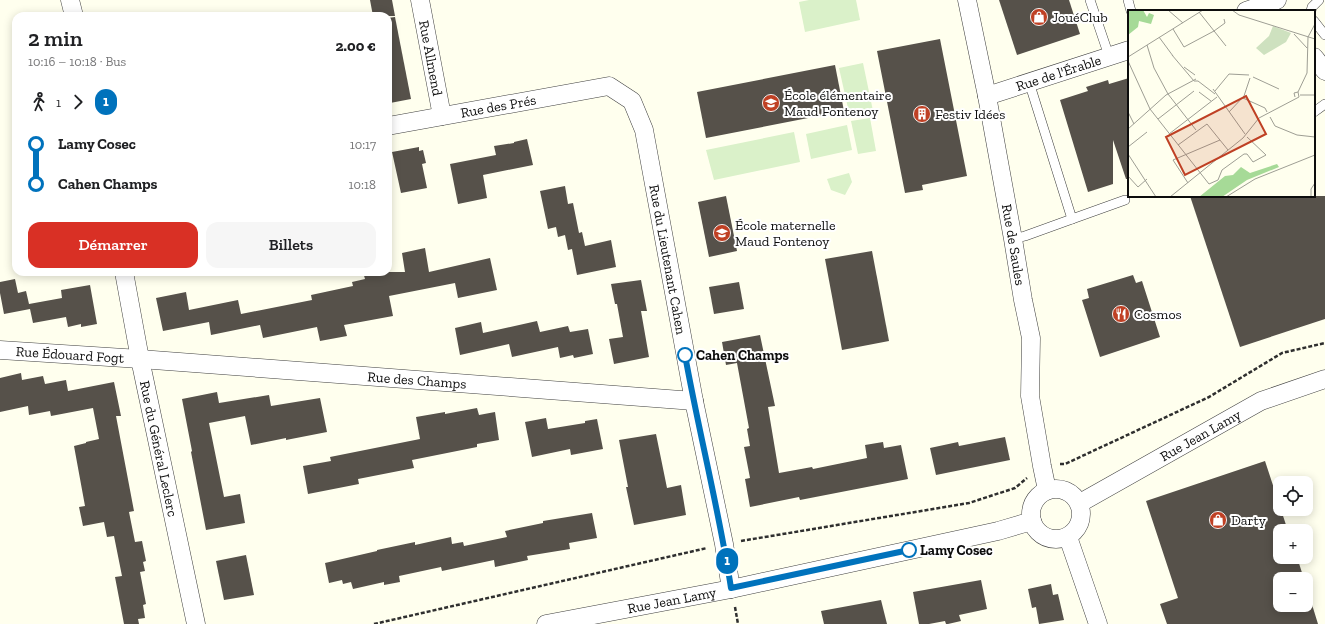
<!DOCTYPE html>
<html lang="fr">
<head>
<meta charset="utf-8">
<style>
  :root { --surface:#fff; --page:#f6f6f6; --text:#202124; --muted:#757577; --accent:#d93025 }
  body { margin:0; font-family:"Zilla Slab",serif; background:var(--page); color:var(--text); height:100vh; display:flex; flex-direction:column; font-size:15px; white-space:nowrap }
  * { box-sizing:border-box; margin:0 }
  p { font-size:13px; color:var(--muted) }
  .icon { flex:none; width:22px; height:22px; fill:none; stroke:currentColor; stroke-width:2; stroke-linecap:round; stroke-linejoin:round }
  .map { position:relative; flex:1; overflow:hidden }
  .sheet { position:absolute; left:12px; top:12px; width:380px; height:264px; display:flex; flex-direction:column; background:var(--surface); border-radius:12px; box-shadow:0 2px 10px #0003 }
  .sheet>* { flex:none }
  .badge { padding:0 8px; border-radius:13px; font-size:14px; line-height:26px }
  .fabs { position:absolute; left:1273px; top:476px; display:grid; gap:8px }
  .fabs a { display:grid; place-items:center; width:40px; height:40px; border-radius:8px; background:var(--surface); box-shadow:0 2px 10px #0003; font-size:20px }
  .map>.badge { position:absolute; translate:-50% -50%; box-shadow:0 0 0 2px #fff }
  .legs { display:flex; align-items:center; gap:6px; height:44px; padding:0 16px; font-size:13px }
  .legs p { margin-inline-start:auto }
  .summary { display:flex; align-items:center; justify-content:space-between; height:68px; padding:0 16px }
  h1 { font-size:22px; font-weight:600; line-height:30px }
  .cta { display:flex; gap:8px; margin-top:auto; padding:8px 16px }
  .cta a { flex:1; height:46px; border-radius:12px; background:var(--accent); color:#fff; font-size:16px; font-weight:600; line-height:46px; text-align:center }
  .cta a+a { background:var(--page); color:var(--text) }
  ul { padding:0 16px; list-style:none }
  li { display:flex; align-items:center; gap:14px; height:40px; font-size:15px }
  li i { display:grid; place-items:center; width:6px; height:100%; margin:0 5px; background:currentColor }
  li i::after { content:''; width:10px; height:10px; margin:-5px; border:3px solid; border-radius:50%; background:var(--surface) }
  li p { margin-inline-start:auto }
  li:first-child i { background:linear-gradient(#0000 50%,currentColor 0) }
  li:last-child i { background:linear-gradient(currentColor 50%,#0000 0) }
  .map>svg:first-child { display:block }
</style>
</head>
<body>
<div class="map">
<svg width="1325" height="624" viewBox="0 0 1325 624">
  <rect width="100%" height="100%" fill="#ffe"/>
  <!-- pitch -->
  <g fill="#daf1c9">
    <path d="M809,0H856L860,20L805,32L799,2Z"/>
    <path d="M863,63L873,111L850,117L839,68Z"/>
    <path d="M870,118L876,151L858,154L851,121Z"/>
    <path d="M847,125L852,150L811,159L806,134Z"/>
    <path d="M794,132L800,162L714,180L706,150Z"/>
    <path d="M849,173L852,182L845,195L831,190L827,179Z"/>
  </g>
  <!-- building -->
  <g fill="#56514a">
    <path d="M370,0H392L395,16H373Z"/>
    <path d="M999,0H1069L1080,34L1017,55Z"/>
    <path d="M395,17L411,99L390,103L388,94V18Z"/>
    <path d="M940,39L967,176L922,185L923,190L905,193L877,51Z"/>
    <path d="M835,65L844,111L706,138L697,92Z"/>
    <path d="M1129,78V179H1126L1113,140V184L1088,192L1060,100L1088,91L1086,87L1108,80L1109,84Z"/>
    <path d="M527,139L533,165L483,175L487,198L458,204L450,164L496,155L494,146L514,143V142Z"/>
    <path d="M419,147V151L423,150L426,163L422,164L427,188L401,193L392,152Z"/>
    <path d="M565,186L568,204L573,203L579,233L582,232L585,246L611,240L616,267L577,275L572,249L568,250L565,235L558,237L556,227L548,229L540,191Z"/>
    <path d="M726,196L737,251L709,257L698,202Z"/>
    <path d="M1190,196H1325V319L1240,347Z"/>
    <path d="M425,248L429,272L490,258L497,290L458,298L455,283L389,296L393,316L344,325L347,336L320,341L317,327L263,338L260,325L211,335L209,322L163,331L156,298L186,292L189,310L238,300L241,314L312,300L311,295L353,286L352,282L365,279L363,272H405L402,253Z"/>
    <path d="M872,251L889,341L842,350L825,259Z"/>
    <path d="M1133,275L1136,283L1142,281L1160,337L1100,357L1082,300L1089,298L1087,289Z"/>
    <path d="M15,279L18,293L26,291L29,304L62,298L61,290L90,285L97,324L81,327V324L68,327L66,317L33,323L30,309L4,314L0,293V282Z"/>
    <path d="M641,280L647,311H641L649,357L614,364L609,339L623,337L617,304H615L611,284Z"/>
    <path d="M739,282L744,309L714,314L709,287Z"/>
    <path d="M537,321L540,332L568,326L570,332L588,329L593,354L574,358L573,355L560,358L558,347L512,357L509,344L460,355L455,328L481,322L483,333Z"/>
    <path d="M760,335L775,406L768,407L779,473L812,467L813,469L867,458L865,445L883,442L884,448L901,445L908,479L800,500L799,497L750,507L745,479L750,478L744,447L750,446L747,429L749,428L737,363L726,365L722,342Z"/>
    <path d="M21,373L22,380L43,376L45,384L66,380L68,391L114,382L121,416H116L134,511L129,512L135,542L142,541L146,561L143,562L145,571L140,572L146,604L143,605L145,618L138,619L139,624H124L115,577L122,576L114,536L107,537L104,522L83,526L79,507L85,506L74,446L86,443V442L99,439L93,408L51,416L50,411L29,415L28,406L0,412V378Z"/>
    <path d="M217,392L219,403L269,395L271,406L320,398L327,432L286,440V438L251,445L245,416L209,423L224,497L240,494L245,523L206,530L191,452L192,451L182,399Z"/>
    <path d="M477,408L479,415L495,412L499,440L477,444V447L412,460L414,468L358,479L359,484L308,494L303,466L331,461L330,457L420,439L416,417L445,412V414Z"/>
    <path d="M546,418L548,429L585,423V421L597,419L603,449L571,455L570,449L532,457L525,422Z"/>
    <path d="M656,434L667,488L681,485L686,515L634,525L626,487H628L619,440Z"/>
    <path d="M1005,437L1010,460L936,475L930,448L958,442L959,446Z"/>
    <path d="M1265,461L1288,531H1280V557H1297L1304,579H1280V605H1306V585L1318,624H1167L1160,604L1178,598L1146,501Z"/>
    <path d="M592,513L597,538L569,543L570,549L527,556L528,560L495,567L494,560L442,571L441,567L399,576L400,582L384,585V582L353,589L351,582L343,584L342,580L329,583L325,563L377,551V550L415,542V545L451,537L452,544L463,542L464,546L507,537L505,531L543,523V521Z"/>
    <path d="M246,555L254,595L224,600L216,561Z"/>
    <path d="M981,580L987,609L959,615L961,621L948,624H946L945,621L929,624H919L913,592Z"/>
    <path d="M1051,584L1053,595L1058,594L1064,620L1039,624L1036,607L1032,608L1028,589Z"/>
    <path d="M881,600L887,624H824L821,611Z"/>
  </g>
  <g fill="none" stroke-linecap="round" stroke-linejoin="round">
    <!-- service casing -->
    <g stroke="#404040" stroke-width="10">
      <g id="service">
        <path d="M1090,0L1109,56"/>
        <path d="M1128,0L1131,11"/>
        <path d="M1311,11L1312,7L1319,0"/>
        <path d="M1314,21L1325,35"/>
        <path d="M1314,112L1325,104"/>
        <path d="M1072,219L1125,200"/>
        <path d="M1013,239L1025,236L1072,219L1029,82"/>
      </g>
    </g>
    <!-- minor casing -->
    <g stroke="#404040" stroke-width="19">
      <g id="minor">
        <path d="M70,0L74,16"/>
        <path id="s1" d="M420,0L442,116"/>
        <path id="s2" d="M967,0L987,96L1013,239L1023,300L1031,338L1030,396L1042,466L1047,490"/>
        <path d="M1246,11L1277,0"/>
        <path d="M1314,57L1325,71"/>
        <path id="s3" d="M987,96L1129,50"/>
        <path id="s4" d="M388,126L609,86L632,101L644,130L694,401L724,544L731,589"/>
        <path id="s5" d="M124,272L140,359L196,624"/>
        <path id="s6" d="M0,350L140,359L694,401"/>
        <circle cx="1056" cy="514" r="25"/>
        <path id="s7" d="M1080,503L1261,401L1325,379"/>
        <path d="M1068,537L1098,624"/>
        <path id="s8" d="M546,624L731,589L998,531L1032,521"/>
      </g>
    </g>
    <!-- path -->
    <g stroke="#2f2f2f" stroke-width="2.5" stroke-dasharray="4 2" stroke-linecap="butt">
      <path d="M1060,464H1065L1209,397L1282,353L1325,343"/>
      <path d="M741,541L969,503L1015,488L1027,478"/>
      <path d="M735,607L738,624"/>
      <path d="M374,624L707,548"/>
    </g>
    <!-- service -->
    <use href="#service" stroke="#fff" stroke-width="9"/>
    <!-- minor -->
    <use href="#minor" stroke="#fff" stroke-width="18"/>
  </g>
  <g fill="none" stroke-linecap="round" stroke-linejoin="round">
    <!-- line-1 casing -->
    <g stroke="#fff" stroke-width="9">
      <path id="line-1" d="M685,355C699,433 719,510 731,588L909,550"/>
    </g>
    <!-- line-1 -->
    <use href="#line-1" stroke="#0072bc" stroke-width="6"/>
  </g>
  <!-- icons -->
  <defs>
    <g id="shop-disc" transform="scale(0.9)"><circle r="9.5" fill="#bf4024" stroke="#fff"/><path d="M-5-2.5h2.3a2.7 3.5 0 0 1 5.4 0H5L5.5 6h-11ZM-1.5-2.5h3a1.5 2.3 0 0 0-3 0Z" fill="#fff"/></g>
    <g id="school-disc" transform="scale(0.9)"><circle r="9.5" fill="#bf4024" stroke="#fff"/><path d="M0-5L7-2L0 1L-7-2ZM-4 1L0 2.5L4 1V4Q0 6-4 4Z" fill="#fff"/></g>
    <g id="building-disc" transform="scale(0.9)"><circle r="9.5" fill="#bf4024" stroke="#fff"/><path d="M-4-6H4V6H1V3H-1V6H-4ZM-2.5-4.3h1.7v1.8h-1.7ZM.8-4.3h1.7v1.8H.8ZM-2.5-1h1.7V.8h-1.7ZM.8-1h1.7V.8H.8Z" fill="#fff"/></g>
    <g id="restaurant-disc" transform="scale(0.9)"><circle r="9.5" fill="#bf4024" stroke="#fff"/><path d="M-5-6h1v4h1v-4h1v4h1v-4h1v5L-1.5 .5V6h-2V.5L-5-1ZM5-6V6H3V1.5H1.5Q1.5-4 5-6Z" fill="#fff"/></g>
  </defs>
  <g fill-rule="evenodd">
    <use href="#shop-disc" x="1039" y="17"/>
    <use href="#school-disc" x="771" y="103"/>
    <use href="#building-disc" x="922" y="114"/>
    <use href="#school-disc" x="722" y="233"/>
    <use href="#restaurant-disc" x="1121" y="314"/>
    <use href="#shop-disc" x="1218" y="520"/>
  </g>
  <!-- markers -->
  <g fill="#fff" stroke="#0072bc" stroke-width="2">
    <circle cx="685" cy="355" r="7"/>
    <circle cx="909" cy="550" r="7"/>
  </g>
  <g text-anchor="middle" stroke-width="4" stroke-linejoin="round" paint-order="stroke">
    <!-- poi labels -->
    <g font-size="14" fill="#0d0d0d" stroke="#fff" text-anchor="start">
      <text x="1052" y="22">JouéClub</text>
      <text x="784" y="100">École élémentaire<tspan x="784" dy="16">Maud Fontenoy</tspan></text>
      <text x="935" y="119">Festiv Idées</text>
      <text x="735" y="230">École maternelle<tspan x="735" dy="16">Maud Fontenoy</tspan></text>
      <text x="1134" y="319">Cosmos</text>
      <text x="1231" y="525">Darty</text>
    </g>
    <!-- street labels -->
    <g font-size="14" fill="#0d0d0d" stroke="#fff">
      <text dy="5" stroke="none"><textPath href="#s1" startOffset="59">Rue Allmend</textPath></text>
      <text dy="5" stroke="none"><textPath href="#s3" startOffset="75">Rue de l'Érable</textPath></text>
      <text dy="5" stroke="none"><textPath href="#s4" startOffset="112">Rue des Prés</textPath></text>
      <text dy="5" stroke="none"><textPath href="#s2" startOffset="249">Rue de Saules</textPath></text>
      <text dy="5" stroke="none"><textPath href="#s4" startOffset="415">Rue du Lieutenant Cahen</textPath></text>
      <text dy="5" stroke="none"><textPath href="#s6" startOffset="70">Rue Édouard Fogt</textPath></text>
      <text dy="5" stroke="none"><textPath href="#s6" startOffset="418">Rue des Champs</textPath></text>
      <text dy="5" stroke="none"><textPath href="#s7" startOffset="138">Rue Jean Lamy</textPath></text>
      <text dy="5" stroke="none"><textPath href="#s5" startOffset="180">Rue du Général Leclerc</textPath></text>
      <text dy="5" stroke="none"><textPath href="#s8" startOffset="128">Rue Jean Lamy</textPath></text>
    </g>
    <!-- stop labels -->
    <g font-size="14" font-weight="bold" fill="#0d0d0d" stroke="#fff" text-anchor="start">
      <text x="696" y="360">Cahen Champs</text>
      <text x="920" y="555">Lamy Cosec</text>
    </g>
  </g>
  <!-- overview -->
  <g transform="translate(1128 10)">
    <rect width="187" height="187" fill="#ffe"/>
    <path d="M0,0H15L19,7L21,3L26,5L23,14L11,11L10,17L0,25ZM149,154L151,157L119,170L94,187H71L97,166L105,165L113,157L122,163Z" fill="#a6da97"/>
    <path d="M145,16L163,23L158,32L136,45L128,38L141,26Z" fill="#cee1bf"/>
    <path fill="none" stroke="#9e9e94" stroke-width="1" d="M40,0L55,13M104,0L111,5L187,29M71,2L98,36M45,19L56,37L86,21L97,13L96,9M166,24L179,38M31,27L45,46M19,35L26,58L40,84L68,120M44,45L66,71H70L87,84M0,47L75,0M0,51L22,99L81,174L90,170L94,160L116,144H119L125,152L138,145L119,127M56,57L67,65M125,67L151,79M85,79L117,124M87,81L101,64L121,65M71,82L83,91M172,85H187M167,87L166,83L170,82L179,63L180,27L187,14M115,88L137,98L139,102M48,95L66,81M0,102L6,114M101,102L116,86L122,68M142,107L147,116L169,125L187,127M30,109L48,95M0,119L38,85L68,69M41,124L89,87M50,135L79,114L100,140M0,137L19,122M0,144L28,187M0,166L10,177L19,169M60,173L45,150L92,130M42,187L115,128L131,108L171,87L170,82M98,187L127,169L187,145M183,187V179L187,173"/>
    <path fill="#bf4024" fill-opacity="0.15" stroke="#bf4024" stroke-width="2" d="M118,86L138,124L57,165L38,127Z"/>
    <rect width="187" height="187" fill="none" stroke="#0d0d0d" stroke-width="2"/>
  </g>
</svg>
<div class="fabs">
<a><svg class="icon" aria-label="locate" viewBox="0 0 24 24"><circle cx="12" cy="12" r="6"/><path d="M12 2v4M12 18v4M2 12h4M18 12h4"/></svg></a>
<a>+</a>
<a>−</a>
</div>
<b class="badge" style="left:727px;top:561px;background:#0072bc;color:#fff">1</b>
<section class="sheet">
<div class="summary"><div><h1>2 min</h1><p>10:16 – 10:18 · Bus</p></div><b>2.00 €</b></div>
<div class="legs"><svg class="icon" aria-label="walk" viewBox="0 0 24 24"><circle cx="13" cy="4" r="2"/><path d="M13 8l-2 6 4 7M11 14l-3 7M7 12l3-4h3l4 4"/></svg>1<svg class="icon" aria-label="forward" viewBox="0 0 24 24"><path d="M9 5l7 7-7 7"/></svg><b class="badge" style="background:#0072bc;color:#fff">1</b></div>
<ul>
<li><i style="color:#0072bc"></i><b>Lamy Cosec</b><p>10:17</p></li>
<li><i style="color:#0072bc"></i><b>Cahen Champs</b><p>10:18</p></li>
</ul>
<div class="cta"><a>Démarrer</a><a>Billets</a></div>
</section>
</div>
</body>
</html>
